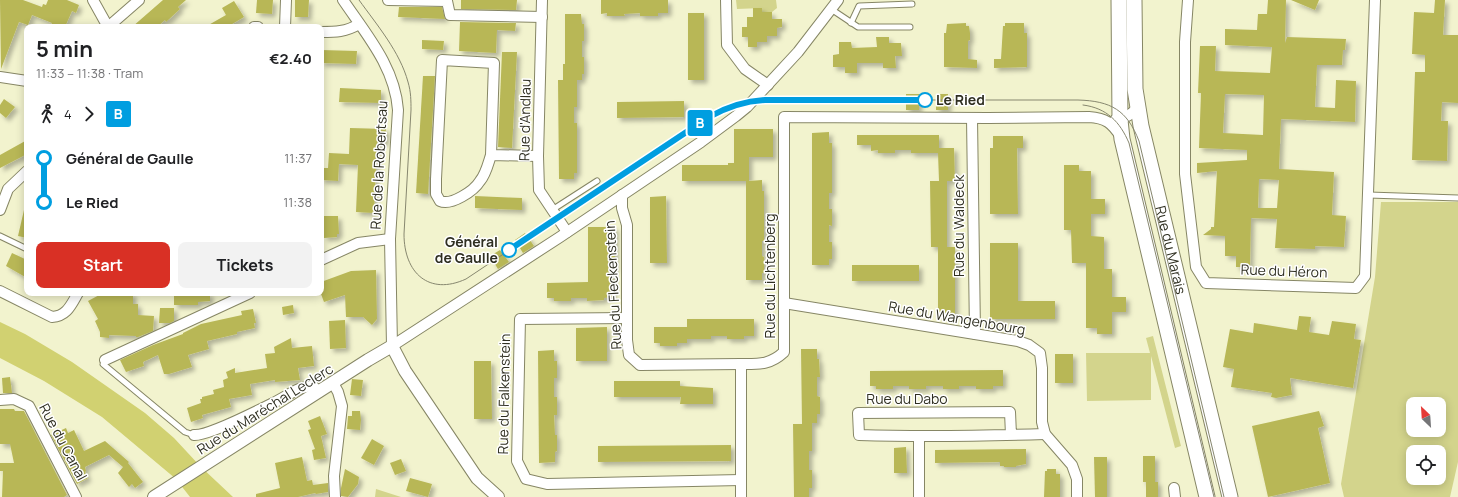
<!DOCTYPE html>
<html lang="en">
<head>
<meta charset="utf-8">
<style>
  :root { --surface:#fff; --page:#f2f2f2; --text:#202124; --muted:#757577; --accent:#d93025 }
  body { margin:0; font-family:Manrope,sans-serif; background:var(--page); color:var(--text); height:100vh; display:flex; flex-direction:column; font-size:15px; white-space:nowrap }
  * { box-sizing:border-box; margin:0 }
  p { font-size:13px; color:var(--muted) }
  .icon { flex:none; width:22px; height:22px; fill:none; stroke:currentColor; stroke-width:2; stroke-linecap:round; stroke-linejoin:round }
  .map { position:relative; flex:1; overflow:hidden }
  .drawer { position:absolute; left:24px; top:24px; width:300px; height:272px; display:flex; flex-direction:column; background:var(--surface); border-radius:8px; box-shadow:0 2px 10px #0003 }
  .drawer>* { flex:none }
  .badge { padding:0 8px; border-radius:3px; font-size:14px; line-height:26px }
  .needle { width:26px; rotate:335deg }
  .fabs { position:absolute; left:1406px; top:397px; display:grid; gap:8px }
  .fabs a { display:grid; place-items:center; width:40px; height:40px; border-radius:8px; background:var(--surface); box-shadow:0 2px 10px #0003; font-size:20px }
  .map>.badge { position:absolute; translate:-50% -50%; box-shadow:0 0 0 2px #fff }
  .legs { display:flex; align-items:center; gap:6px; height:44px; padding:0 12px; font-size:13px }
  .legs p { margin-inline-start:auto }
  .headline { display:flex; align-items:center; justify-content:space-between; height:68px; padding:0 12px }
  h1 { font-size:22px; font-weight:700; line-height:30px }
  .button { display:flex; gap:8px; margin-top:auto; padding:8px 12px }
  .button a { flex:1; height:46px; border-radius:8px; background:var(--accent); color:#fff; font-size:16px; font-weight:700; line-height:46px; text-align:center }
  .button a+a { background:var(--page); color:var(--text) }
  ul { padding:0 12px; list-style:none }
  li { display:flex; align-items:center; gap:14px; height:44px; font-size:15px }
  li i { display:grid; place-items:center; width:6px; height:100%; margin:0 5px; background:currentColor }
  li i::after { content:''; width:10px; height:10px; margin:-5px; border:3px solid; border-radius:50%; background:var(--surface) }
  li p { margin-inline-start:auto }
  li:first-child i { background:linear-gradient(#0000 50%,currentColor 0) }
  li:last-child i { background:linear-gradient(currentColor 50%,#0000 0) }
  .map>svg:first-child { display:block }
</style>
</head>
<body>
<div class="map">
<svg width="1458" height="497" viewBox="0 0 1458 497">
  <defs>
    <filter id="shadow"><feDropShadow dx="3.5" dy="3.5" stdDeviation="2" flood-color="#0004"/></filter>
  </defs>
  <rect width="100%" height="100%" fill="#f2f3ce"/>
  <!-- green -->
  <g fill="#d3d48c" fill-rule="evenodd">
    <path d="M736,0H776L777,8L772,12H762V8L737,9Z"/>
    <path d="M1381,202H1458V462L1450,497H1344L1341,484L1375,277ZM1413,404H1439V430H1413ZM1413,452H1439V478H1413Z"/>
    <path d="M1153,336L1181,446L1175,448L1151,356V400L1087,401L1086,353H1150L1146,338Z"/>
    <path d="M376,489L401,497H375Z"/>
  </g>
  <!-- water -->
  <path fill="#d1d171" d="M0,322L25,334L72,362L145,413L174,438L200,466L233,497H190L176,479L102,417L44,381L0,358Z"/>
  <!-- building -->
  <g fill="#b8b757" fill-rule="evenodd" filter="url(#shadow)">
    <path d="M0,0H23L42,7L43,4L46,5L48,0H67L79,5L76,13L72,11L65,27H56L51,25L52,23L32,15L28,25L19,22L1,69Z"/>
    <path d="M163,0H186L178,7L180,9L166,22L165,20L157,27H132Z"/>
    <path d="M257,0H273L272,14L256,13Z"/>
    <path d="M295,0H309L308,17H295Z"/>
    <path d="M461,0H517L516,10L461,9Z"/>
    <path d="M601,0H668V13H658V16H640V13L624,14L625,16H607V13L601,14Z"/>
    <path d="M1268,0H1286L1285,43L1287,37L1346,39L1345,50H1343L1342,65H1317L1315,107L1335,108L1336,80L1356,81L1355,122L1281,119L1279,169L1334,172L1332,215L1346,216L1344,247L1315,246V249L1275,248L1277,219L1251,218L1250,267H1236V256H1225V236L1203,235L1211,229V227H1214L1217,171L1197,173V163L1247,160V150L1199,148L1201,93H1198L1200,46H1216L1215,71L1270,73L1272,47L1225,45V29L1257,30L1258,14H1267ZM1225,94L1264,95L1263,135L1223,133ZM1259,179L1279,180L1277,208H1258Z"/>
    <path d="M1291,0H1319L1315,10Z"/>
    <path d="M1435,0H1445L1443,35H1458V103L1442,102L1441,121H1448L1447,161L1412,160L1415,72H1425V55L1412,54L1414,12L1434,13Z"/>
    <path d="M234,1L244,17L227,27H205L226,15L222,8Z"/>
    <path d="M399,7H442L445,19L398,17Z"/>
    <path d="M753,8H762V12H772V19H782V27L777,28V36H767V42H757V47H748V37H742V27H747V17H753Z"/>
    <rect x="688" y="13" width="16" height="67"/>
    <path d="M565,14H581L582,24H584V41H582V57H584V74H582V80H577V107H574V123H577V173H574V179H559L558,80H563V64H565Z"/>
    <path d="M460,22L516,23L515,31L497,30L496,53L459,51Z"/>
    <path d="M966,23V26H969L970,33V40L968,41V59L977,60V68L944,67V33H946L947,24Z"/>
    <path d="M1005,23H1024V33H1027V67L994,68V59H1001L1003,26H1005Z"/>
    <path d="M876,37H889V43H901L902,56H895L896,68H883V63H857V73H845V67H833V55L839,54V42H851L852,48L877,47Z"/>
    <path d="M422,40L444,41L443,50L422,49Z"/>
    <path d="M321,50L357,51L356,64L321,63Z"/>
    <path d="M502,52H517L512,148L498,147Z"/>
    <path d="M423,76H435L428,194L416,193Z"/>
    <path d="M340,88L381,90V103L339,102Z"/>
    <rect x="906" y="94" width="13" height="16"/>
    <rect x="936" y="94" width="12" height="16"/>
    <path d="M4,99L15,107L6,118L0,113V105Z"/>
    <path d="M684,101V117L617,118V102Z"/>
    <path d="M350,128L386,129L385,143L377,142L374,213L356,212L358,165L339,164L338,181L321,180V168H328L329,153L349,154Z"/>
    <path d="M734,129H773V157H749V181L762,180V191H764V241H762V256L764,257V273H762V280H746V181H682V165H728V163H734Z"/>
    <path d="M829,132V143H832V193H829V209H832V226L829,225V242H832V259H829V265H812V133Z"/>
    <path d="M857,135H939V148H954L955,181H947V247H955V314H938V247H931L930,181H939L938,153H911V150H895V153H878V150L871,151V145H857Z"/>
    <path d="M993,136H1023V148H1017L1018,214H990V148H993Z"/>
    <path d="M27,140V154L0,168V155Z"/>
    <path d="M1064,165H1079V171H1091V199H1105V214H1091V236L1104,237V269H1112V297H1126V312H1112V334H1097V328H1086V263H1072L1071,230H1064Z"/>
    <path d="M475,196L522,198V210L475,208Z"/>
    <path d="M666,196L667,263H650V197Z"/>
    <path d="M24,210H27V238L18,236Z"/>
    <path d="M324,216H338L339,234H337V237L324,238Z"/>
    <path d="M588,227H615V269H613V297L604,298V300L587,301V298H571V301H554V298H547V283L588,282Z"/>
    <path d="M525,233L534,246L523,253L515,240Z"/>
    <path d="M990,243H1018V301H1055V319H990Z"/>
    <path d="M500,250L509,262L498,269L490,256Z"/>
    <path d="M12,253L27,260V278L6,266Z"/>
    <rect x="852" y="265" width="67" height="16"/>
    <path d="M376,270L377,319L372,325L363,317H346L345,295L324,302L321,294V282L351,271Z"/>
    <path d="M103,293H133V304H138V315L154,316L153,331L138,337H136V336L109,335V338L100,337V332L95,321L98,319L88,301Z"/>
    <path d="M174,293H210V301L198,302V305H174Z"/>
    <path d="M293,305L294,313L283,315L282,307Z"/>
    <path d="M160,308H174V321L170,323H159Z"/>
    <path d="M253,309L256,323H254L255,328L237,332V334L207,341L209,349L188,355L192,367L169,374H164L158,355L143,362L144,366L126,372L120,360L153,345L183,334V333L201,324L242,315L241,311Z"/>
    <path d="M1299,316L1311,317L1309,332L1329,335L1332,321L1356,324L1354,339L1361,340L1353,388L1290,378L1292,395L1276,398L1271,397L1272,393L1231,387L1234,369L1223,367L1230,329L1253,333L1254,323L1297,330Z"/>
    <path d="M687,319H754V336H744V339H727V336H711V339H687V343H677V346H660V343H654V327H687Z"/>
    <path d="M345,320L346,348L330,349L329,321Z"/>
    <path d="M607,327V361H576V328Z"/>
    <path d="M291,338L292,348L312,346L314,366L298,368L300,380L275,382V380L250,384L252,395L229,399L231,407L202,415L203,418L191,422L187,408L201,403L200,399H202V397L214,394L213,390L224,387L223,380L228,378L226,372L235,368V373L267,368L265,354L275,353L274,347Z"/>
    <path d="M801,349H817V359H819L820,377H817V396L820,397V414H817V423H812V451H809V470H812V488H809V497H794L793,424H802Z"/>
    <path d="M554,350V361H557V378H554V397H557V415H554L555,435H557V451L555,452V462L539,463L538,351Z"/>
    <rect x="1055" y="354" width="18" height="29"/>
    <path d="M474,361H491L492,419H474Z"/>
    <path d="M1003,370V386H993V389H976V386H959V389H943V386H926V389H909V386H893V389H876V386H870V371Z"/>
    <path d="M10,377L12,393H3L2,378Z"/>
    <path d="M352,379L363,380L361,396L350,395Z"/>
    <path d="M614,381H680V386L713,388V404H680L681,397H614Z"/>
    <path d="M0,409H14L15,411H24L67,495L64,497H2L3,471H0V463H14L10,444H0Z"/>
    <path d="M352,411H360L361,420L360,430L347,429L348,416H352Z"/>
    <path d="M1319,411L1324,426L1318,428L1330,483L1268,497L1252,426Z"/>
    <path d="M320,416L327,434L321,436L326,458L314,460L312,450L315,449L308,430L311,429L308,421Z"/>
    <path d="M66,428L68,433L74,430L84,451L105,441L129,462L128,463L143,482L135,488L132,484L129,487L118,473L123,467L109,455L85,467L86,471L85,472L88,478L77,484L51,435Z"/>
    <path d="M372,439L384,446L374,465L361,458Z"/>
    <path d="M731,445V461L598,462V446Z"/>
    <path d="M906,447L907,473H894V448Z"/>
    <path d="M1026,449V464L1016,466V467H1004V466H1000V462L935,463V450Z"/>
    <path d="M1143,456H1155V482H1158V497H1146V482H1143Z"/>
    <path d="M302,457L307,481L312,480L313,485L328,483V492L316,494L315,493L298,497H256V494L280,488L275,463Z"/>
    <path d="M1094,457H1107V497H1095Z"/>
    <path d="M401,459L406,471L395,475L390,463Z"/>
    <path d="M345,469L359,477L358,484L348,497L341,496V488Z"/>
    <path d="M1047,469H1056V474H1060V497H1044L1045,471H1047Z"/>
    <path d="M410,478L432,484L428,497L406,491Z"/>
  </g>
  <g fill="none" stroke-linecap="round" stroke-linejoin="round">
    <!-- service casing -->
    <g stroke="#868665" stroke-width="7">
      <g id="service">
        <path d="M831,9L858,27H910"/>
        <path d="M851,23L859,6L912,4"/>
        <path d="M1369,195L1458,198"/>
        <path d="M552,210L597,181"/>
        <path d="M0,236L27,249"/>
        <path d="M105,360L103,364L185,432L194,435"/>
      </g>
    </g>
    <!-- minor casing -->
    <g stroke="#868665" stroke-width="12">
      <g id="minor">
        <path d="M93,0L108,27"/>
        <path d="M343,0C366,34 395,67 398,110L390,239L392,346"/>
        <path d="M388,0L447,1L450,15L542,17"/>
        <path d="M542,0L538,156L539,190L567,232"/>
        <path d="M726,0L727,45L745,69L768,85"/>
        <path d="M1188,0L1185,42V174L1196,267L1206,283L1356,288L1365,276L1375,0"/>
        <path d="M108,27L139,0"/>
        <path d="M254,27H258"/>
        <path d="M285,27L286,0"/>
        <path d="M321,32C335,32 346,32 359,24"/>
        <path d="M0,77L27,81"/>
        <path d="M972,118L975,334"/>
        <path d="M1115,120C1124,119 1133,114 1138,106"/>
        <path d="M491,155L494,63L442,60L436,179V194L440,201C451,206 474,191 480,181C486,174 488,164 491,155L538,156"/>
        <path d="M622,195V208L627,225V340L629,355L640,365L741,364"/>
        <path d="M0,210L8,189L27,171"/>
        <path d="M321,260L358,243L390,239"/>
        <path d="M0,291L52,317C67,316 71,305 78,293"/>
        <path d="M784,303L1018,341L1029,345L1040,353L1042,368V422L1045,434L1072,465L1077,479V497"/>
        <path d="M627,318L520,319L517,461L526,479L547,484L741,480"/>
        <path d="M392,346L560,237L701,142L736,116L747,107L798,52L838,0"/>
        <path d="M105,360L250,293"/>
        <path d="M333,383L338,392L342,406L334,476L335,497"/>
        <path d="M0,400L14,399L29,406L76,497"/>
        <path d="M194,435C209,436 261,409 277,401C291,394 297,387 313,386L319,392"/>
        <path d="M1011,435L1010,412L858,413L859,435C921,437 983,436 1045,434"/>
        <path d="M919,436V497"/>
        <path d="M1174,488L1175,497"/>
        <path d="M741,497V364C759,364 770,365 784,352V117L988,118L1089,117C1106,118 1112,123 1121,137"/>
      </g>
    </g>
    <!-- tertiary casing -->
    <g stroke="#868665" stroke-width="14">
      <path id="tertiary" d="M154,497L368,360L392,346L405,371L477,478L498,497"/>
    </g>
    <!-- primary casing -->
    <g stroke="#868665" stroke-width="17">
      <g id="primary">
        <path d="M1119,0L1120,120L1122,139L1207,497"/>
        <path id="s1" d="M1134,0L1135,89L1141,126L1230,497"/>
      </g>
    </g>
    <!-- service -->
    <use href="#service" stroke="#fff" stroke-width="5"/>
    <!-- minor -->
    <use href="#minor" stroke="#fff" stroke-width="10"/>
    <!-- tertiary -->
    <use href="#tertiary" stroke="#fff" stroke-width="12"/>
    <!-- primary -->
    <use href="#primary" stroke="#fff" stroke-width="15"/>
    <!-- tram -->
    <g stroke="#87876f" stroke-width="1">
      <path d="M359,0C377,25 400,52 408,82C411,92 411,101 411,110L404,234C404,273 429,296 466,279L709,117L735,105L765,100H1078C1111,101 1127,110 1139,141L1224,497"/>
      <path d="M1083,105C1107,108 1120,122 1129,143L1214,497"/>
    </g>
  </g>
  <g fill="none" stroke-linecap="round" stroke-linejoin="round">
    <!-- line-1 casing -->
    <g stroke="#fff" stroke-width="9">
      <path id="line-1" d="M509,250L709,117C727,107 744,101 765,100H925"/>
    </g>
    <!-- line-1 -->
    <use href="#line-1" stroke="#009ee0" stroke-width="6"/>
  </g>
  <!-- markers -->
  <g fill="#fff" stroke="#009ee0" stroke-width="2">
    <circle cx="925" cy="100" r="7"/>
    <circle cx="509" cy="250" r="7"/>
  </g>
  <g text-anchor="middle" stroke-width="3" stroke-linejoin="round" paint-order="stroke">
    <!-- stop labels -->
    <g font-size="14" font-weight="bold" fill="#2f2f21" stroke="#fff" text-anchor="start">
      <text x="936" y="105">Le Ried</text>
      <text x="498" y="247" text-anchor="end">Général<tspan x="498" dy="16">de Gaulle</tspan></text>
    </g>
    <!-- street labels -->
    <g font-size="14" fill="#2f2f21" stroke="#fff">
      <text transform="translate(525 120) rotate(-89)" y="5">Rue d'Andlau</text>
      <text transform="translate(379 165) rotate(-87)" y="5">Rue de la Robertsau</text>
      <text transform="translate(959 226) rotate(-90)" y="5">Rue du Waldeck</text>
      <text dy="5" stroke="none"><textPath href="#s1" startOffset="254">Rue du Marais</textPath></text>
      <text transform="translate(1284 271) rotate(2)" y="5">Rue du Héron</text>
      <text transform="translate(770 276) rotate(-90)" y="5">Rue du Lichtenberg</text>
      <text transform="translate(613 285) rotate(-93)" y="5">Rue du Fleckenstein</text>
      <text transform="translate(957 318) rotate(10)" y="5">Rue du Wangenbourg</text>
      <text transform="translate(504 394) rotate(-89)" y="5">Rue du Falkenstein</text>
      <text x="907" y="404">Rue du Dabo</text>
      <text transform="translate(265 409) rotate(-32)" y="5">Rue du Maréchal Leclerc</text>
      <text transform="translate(63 442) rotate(62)" y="5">Rue du Canal</text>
    </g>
  </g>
</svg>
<div class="fabs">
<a><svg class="needle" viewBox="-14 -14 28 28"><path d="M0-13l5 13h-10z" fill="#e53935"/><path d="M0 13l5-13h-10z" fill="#757577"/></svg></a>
<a><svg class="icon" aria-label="locate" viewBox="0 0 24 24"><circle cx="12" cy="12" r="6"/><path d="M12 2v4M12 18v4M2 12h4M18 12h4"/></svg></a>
</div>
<b class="badge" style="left:700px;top:123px;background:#009ee0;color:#fff">B</b>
<section class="drawer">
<div class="headline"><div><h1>5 min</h1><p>11:33 – 11:38 · Tram</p></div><b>€2.40</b></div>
<div class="legs"><svg class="icon" aria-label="walk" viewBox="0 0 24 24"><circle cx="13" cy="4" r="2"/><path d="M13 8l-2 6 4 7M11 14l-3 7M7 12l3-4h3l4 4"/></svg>4<svg class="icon" aria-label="forward" viewBox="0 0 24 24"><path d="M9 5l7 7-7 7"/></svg><b class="badge" style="background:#009ee0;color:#fff">B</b></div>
<ul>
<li><i style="color:#009ee0"></i><b>Général de Gaulle</b><p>11:37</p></li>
<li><i style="color:#009ee0"></i><b>Le Ried</b><p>11:38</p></li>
</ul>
<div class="button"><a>Start</a><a>Tickets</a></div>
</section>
</div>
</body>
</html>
